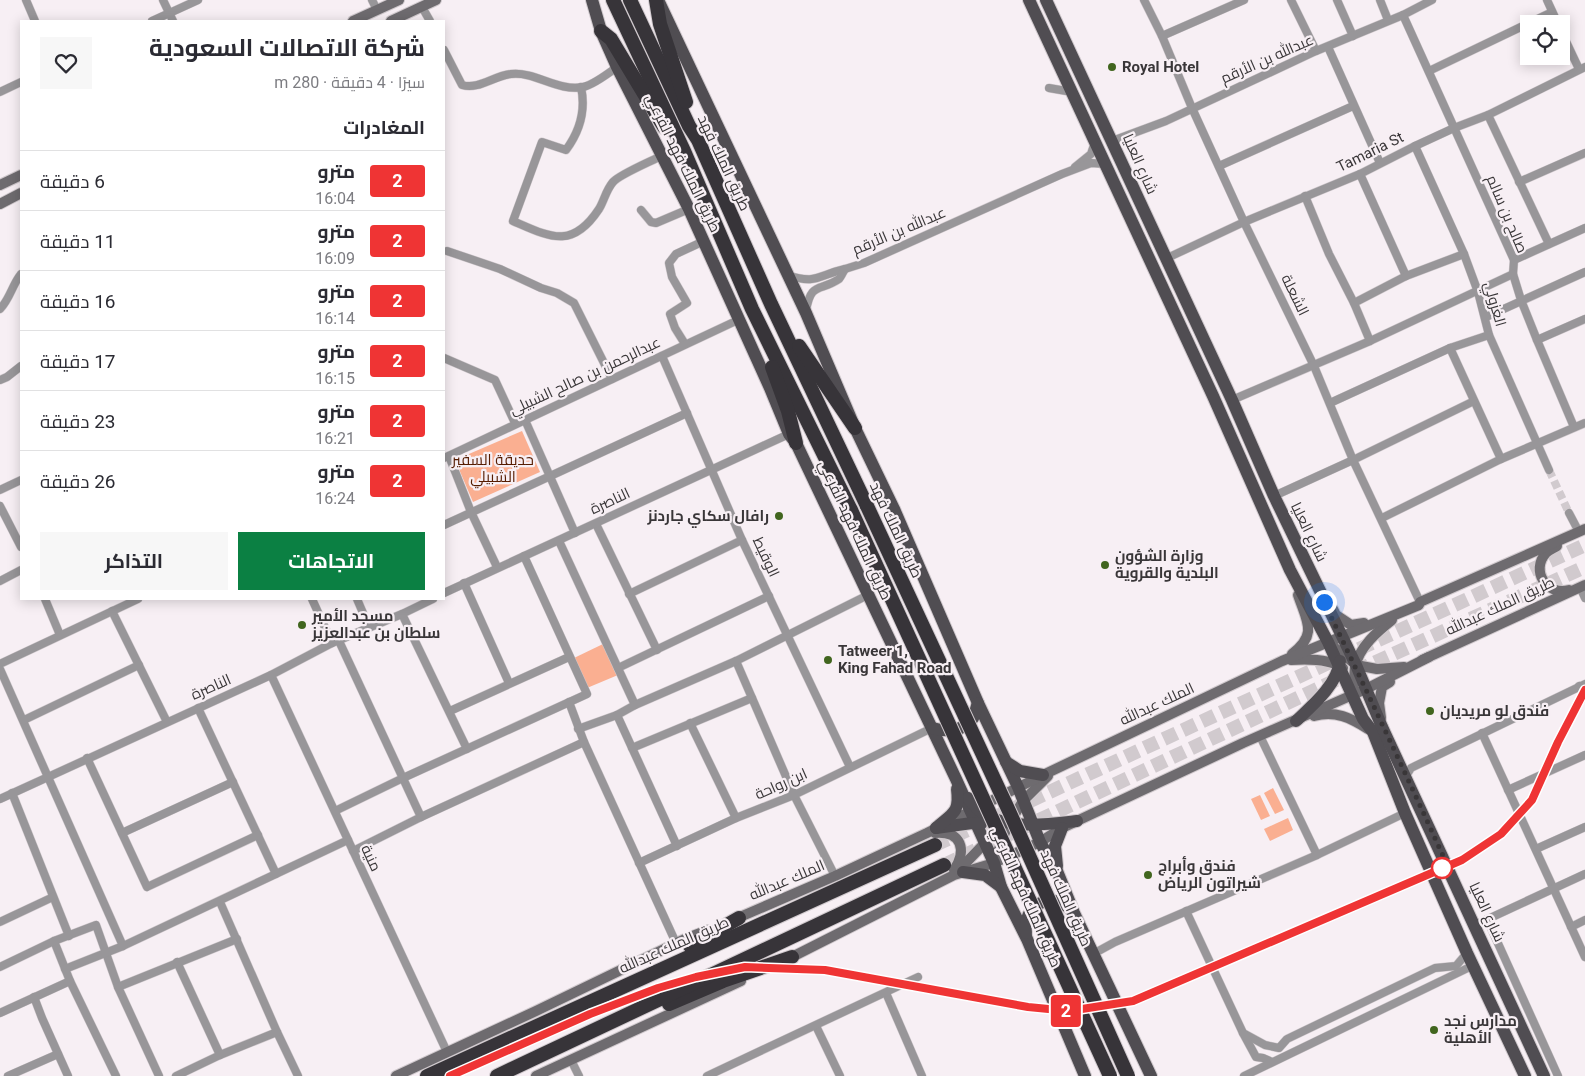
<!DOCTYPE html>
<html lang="ar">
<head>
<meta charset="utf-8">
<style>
  :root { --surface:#fff; --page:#f7f7f7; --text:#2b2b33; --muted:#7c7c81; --line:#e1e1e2; --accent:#0b8043 }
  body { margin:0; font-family:Roboto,Cairo,sans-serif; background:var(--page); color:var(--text); direction:rtl; height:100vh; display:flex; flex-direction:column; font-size:19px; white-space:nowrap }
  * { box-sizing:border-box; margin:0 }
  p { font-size:16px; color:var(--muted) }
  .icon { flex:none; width:28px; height:28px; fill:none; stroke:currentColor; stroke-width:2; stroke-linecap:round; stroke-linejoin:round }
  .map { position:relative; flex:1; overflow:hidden; direction:ltr }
  .side { position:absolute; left:20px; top:20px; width:425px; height:580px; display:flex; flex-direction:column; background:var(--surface); border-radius:0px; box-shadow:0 2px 12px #0003; direction:rtl }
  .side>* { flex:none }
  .badge { padding:0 10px; border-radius:4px; font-size:18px; line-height:32px }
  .controls { position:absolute; left:1520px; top:15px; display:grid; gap:10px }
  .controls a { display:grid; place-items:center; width:50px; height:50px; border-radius:0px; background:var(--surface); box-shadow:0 2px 12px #0003; font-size:25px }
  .you { position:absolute; width:25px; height:25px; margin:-12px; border:4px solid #fff; border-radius:50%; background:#1a73e8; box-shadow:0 0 0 8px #1a73e833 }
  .map>.badge { position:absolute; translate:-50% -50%; box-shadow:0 0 0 2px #fff }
  h2 { padding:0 20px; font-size:19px; line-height:45px }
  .round { display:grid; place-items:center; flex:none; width:52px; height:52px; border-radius:0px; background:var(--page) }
  .headline { display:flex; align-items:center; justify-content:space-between; height:85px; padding:0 20px }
  h1 { font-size:24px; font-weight:700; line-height:38px }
  .button { display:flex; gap:10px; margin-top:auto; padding:10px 20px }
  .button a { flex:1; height:58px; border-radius:0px; background:var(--accent); color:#fff; font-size:20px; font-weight:700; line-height:58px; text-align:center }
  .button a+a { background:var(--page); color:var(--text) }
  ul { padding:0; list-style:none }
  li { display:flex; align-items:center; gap:15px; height:60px; padding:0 20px; border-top:1px solid var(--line) }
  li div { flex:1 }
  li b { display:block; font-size:19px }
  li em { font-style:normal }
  li .badge { min-width:55px; font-weight:700; text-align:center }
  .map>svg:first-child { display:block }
</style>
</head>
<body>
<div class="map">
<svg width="1585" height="1076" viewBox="0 0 1585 1076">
  <rect width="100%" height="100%" fill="#f7eff4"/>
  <!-- green -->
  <g fill="#faaf91">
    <path d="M522,431L540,472L473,502L455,460Z"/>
    <path d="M603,644L618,675L587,688L574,658Z"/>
    <path d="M1273,788L1284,810L1275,814L1264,793Z"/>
    <path d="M1260,795L1270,816L1261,820L1251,799Z"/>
    <path d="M1288,818L1293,830L1270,841L1264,829Z"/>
  </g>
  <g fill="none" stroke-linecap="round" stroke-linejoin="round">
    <!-- street-tunnel -->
    <path stroke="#d1cace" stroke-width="8" stroke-dasharray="8 4" stroke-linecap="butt" d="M1549,470L1569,513"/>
    <!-- highway-tunnel -->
    <g stroke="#d1cace" stroke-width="14" stroke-dasharray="14 7" stroke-linecap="butt">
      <path d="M1359,649L1585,545"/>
      <path d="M1356,671L1585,567"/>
      <path d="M935,845L1339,658"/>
      <path d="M944,865L1336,680"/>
    </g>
    <!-- street casing -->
    <g stroke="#d1cace" stroke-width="9">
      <g id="street">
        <path d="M26,0L35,21"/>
        <path d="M163,0L173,21"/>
        <path d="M372,0L377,10"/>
        <path d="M1144,0L1162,36L1192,108L1244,222L1314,366L1353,460L1420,602"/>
        <path d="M1291,0L1316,51"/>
        <path d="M1337,0L1353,36"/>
        <path d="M1380,0L1388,20"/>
        <path d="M1547,0L1558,24"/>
        <path d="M422,7L430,21"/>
        <path d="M1403,15L1514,260L1513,274L1521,300L1537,340L1574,427"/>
        <path d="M152,21L198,0"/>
        <path d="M1561,31L1579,69"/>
        <path d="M1162,36L1244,0"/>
        <path d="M1328,47L1380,163"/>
        <path d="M444,50L462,85C479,90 493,76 511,74C535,71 558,92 583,87C593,85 609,73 617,67"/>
        <path d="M1429,71L1552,12"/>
        <path d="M581,87C586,110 580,131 566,150L542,142L513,221C550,237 572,250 599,209C604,201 606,190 613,182C620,174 652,161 663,155"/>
        <path d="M1049,88L1072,92"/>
        <path d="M0,92L21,82"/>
        <path d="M1488,115L1549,244"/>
        <path d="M1112,141L1166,121L1316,51L1403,15L1432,0"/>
        <path d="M1415,146L1464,254L1478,292L1489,335L1549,470"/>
        <path d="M1219,166L1353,106"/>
        <path d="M1075,167L1091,154L1095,142"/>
        <path d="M1360,174L1406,276"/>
        <path d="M1519,182L1585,153"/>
        <path d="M1305,196L1329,254L1354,303L1370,341"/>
        <path d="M641,210L651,222L656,223L689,209"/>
        <path d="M447,251L500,269L541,288L557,293L574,303L612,379"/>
        <path d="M1165,259L1244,222L1360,174L1415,146L1454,128L1488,115L1585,67"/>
        <path d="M1514,260L1585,228"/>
        <path d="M787,275C817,285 818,275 845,269"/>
        <path d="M1354,303L1406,276L1464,254"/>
        <path d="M0,309C10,299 12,285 21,274"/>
        <path d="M806,311C811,281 820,292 839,279C841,277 843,272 845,269L864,263L1062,174L1091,163L1105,164"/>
        <path d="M1486,317L1585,272"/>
        <path d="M1537,340L1585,319"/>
        <path d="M685,344L675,328L670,314L687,303L672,277L669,263L676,254L704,241"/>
        <path d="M1450,348L1501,459"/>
        <path d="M662,356L742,540L850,767"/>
        <path d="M444,358L495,380L515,423"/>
        <path d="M0,380L7,377L21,366"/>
        <path d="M1232,400L1370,341L1513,274"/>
        <path d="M1330,403L1450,348L1489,335"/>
        <path d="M525,420L575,533"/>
        <path d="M449,456L471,512L497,567"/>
        <path d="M444,458L738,320"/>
        <path d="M0,490L21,480"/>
        <path d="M1274,496L1353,460L1474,401"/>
        <path d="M0,506L21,547"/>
        <path d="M1569,513L1579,532"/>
        <path d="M1382,518L1501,459L1585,423"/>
        <path d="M596,524L657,650"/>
        <path d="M444,525L687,413"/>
        <path d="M559,541L635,705"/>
        <path d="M0,581L21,570"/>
        <path d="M464,583L509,683"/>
        <path d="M1580,587L1585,598"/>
        <path d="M444,593L789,434"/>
        <path d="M629,594L742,540"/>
        <path d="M45,599L60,635"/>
        <path d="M312,599L332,643"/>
        <path d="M357,599L369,627"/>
        <path d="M112,611L167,722"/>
        <path d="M402,614L467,749"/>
        <path d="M339,641L421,817"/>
        <path d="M736,661L794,795L835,876"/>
        <path d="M0,664L138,599"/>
        <path d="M618,668L769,596"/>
        <path d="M0,669L123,946"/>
        <path d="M271,675L447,1052"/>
        <path d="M1579,686L1585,698"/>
        <path d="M569,702L584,742L676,943"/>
        <path d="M198,708L276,874"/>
        <path d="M450,711L569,657"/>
        <path d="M617,715L677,846"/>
        <path d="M24,720L139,665"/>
        <path d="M690,723L736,818"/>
        <path d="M578,729L617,715L635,705L736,661L868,595"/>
        <path d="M1482,733L1585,957"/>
        <path d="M1260,736L1317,855"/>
        <path d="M632,748L752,698"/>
        <path d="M87,758L147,887L258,835"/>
        <path d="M1406,776L1411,768L1585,684"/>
        <path d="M1508,790L1585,755"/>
        <path d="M12,793L69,936"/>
        <path d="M0,799L271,675L332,643L402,614L433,599"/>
        <path d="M335,811L403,778L587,694L524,556"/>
        <path d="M122,833L233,782"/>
        <path d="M1536,849L1585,827"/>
        <path d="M353,851L421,817L584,742"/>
        <path d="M639,863L736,818L794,795L932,728"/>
        <path d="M220,902L277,1032L298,1076"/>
        <path d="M1186,911L1243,1033L1265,1045L1279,1048L1287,1039L1435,968L1456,966L1467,953"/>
        <path d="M1487,919L1558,1076"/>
        <path d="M0,922L53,897"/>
        <path d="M1475,925L1585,874"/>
        <path d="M1571,927L1585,920"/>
        <path d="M54,941L70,981L116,1076"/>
        <path d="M1093,954L1115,942L1317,855L1405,813"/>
        <path d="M177,962L220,1055"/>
        <path d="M0,967L54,941L96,925L118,987L159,1076"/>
        <path d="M65,969L123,946L348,840"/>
        <path d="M118,987L237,939"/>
        <path d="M886,993L922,1076"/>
        <path d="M34,997L42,1018L68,1076"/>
        <path d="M0,1013L70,981"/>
        <path d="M816,1026L840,1076"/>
        <path d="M1243,1033L1256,1057L1263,1058L1272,1062"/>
        <path d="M571,1060L579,1076"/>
        <path d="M8,1076L58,1054"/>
        <path d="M176,1076L220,1055L277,1032"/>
        <path d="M707,1076L918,977"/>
        <path d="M1244,1076L1474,965"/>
      </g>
    </g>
    <!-- secondary casing -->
    <g stroke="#d1cace" stroke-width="12">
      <g id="secondary">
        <path d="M353,21L399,0"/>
        <path d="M391,21L436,0"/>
        <path d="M0,185L21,175"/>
        <path d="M0,204L21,193"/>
        <path d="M1557,546C1554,548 1549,550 1546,553C1530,571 1547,596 1569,590"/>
        <path d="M1333,609L1336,615L1351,625L1364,623"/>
        <path d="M1328,642L1356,665L1377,669L1404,667"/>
        <path d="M1292,654C1318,634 1307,622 1298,595"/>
        <path d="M1291,660C1306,659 1330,659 1343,668"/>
        <path d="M1422,660L1585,585"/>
        <path d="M1353,695C1354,685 1354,676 1355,667C1359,647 1378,631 1392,620"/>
        <path d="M1314,716C1335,710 1351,718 1368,729"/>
        <path d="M1381,718L1379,703L1382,687L1390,682"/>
        <path d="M935,833C962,831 967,850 954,870"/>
        <path d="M994,863L1007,827L1023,801L1048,776"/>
        <path d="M956,873L984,844L999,823"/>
        <path d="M733,920L835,876L927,833L1043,775L1282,661L1419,605L1420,602L1585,529"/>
        <path d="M786,960L954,875L994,863L1040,842L1062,828L1243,743L1366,689L1429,657"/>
        <path d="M396,1076L536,1011L685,939L708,930"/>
        <path d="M536,1076L741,981"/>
      </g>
    </g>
    <!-- primary casing -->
    <g stroke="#d1cace" stroke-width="14">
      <g id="primary">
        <path d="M592,0L601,31L617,67L689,209L770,388L789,434L796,443L956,779L994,863L1001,887L1027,939L1085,1076"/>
        <path d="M1029,0L1213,396L1290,570L1328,642L1363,719L1373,732L1405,813L1467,953L1525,1076"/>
        <path d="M1046,0L1232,400L1274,496L1356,665L1382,727L1544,1076"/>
        <path d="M659,2L806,313L855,428L894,509L978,703L1018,787L1040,842L1057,871L1074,913L1151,1076"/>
        <path d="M1296,721C1313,705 1337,685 1340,661"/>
        <path d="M932,728C945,732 964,732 973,718C975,714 976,708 978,703"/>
        <path d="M1006,762L1020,771L1043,775"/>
        <path d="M968,798C991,833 1042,825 1077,821"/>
        <path d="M936,828L972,823L981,824"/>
        <path d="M936,828C953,813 960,813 957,789"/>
        <path d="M1057,866L1055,846L1062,828"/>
        <path d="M963,872L985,875L1001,887"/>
        <path d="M1026,933C1022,905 1052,889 1072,911"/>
      </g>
    </g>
    <!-- highway casing -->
    <g stroke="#d1cace" stroke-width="16">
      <g id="highway">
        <path d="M613,0L684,151L752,309L851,510"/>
        <path d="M630,0L689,126L698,140L771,304L867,506"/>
        <path d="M656,0L660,24L686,102"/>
        <path d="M601,31L611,39L664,127L667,129"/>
        <path d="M799,346L855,428"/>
        <path d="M772,367L788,411L796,443"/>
        <path d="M690,946L739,918"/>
        <path d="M669,1004L723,981L792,957"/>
        <path d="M427,1076L935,845"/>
        <path d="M497,1076L944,865"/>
      </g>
    </g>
    <!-- street -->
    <use href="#street" stroke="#989699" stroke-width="8"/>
    <!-- secondary -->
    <use href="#secondary" stroke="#6e6b6f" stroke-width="10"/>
    <!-- primary -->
    <use href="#primary" stroke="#504d52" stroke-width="12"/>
    <!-- highway -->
    <use href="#highway" stroke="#373439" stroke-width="14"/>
    <!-- highway-bridge casing -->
    <g stroke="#d1cace" stroke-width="16" stroke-linecap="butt">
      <g id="highway-bridge">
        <path d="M867,506L1009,811L1128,1076"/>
        <path d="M851,510L1110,1076"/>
      </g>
    </g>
    <!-- highway-bridge -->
    <use href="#highway-bridge" stroke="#373439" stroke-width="14"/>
  </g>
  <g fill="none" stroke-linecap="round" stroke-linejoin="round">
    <!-- line casing -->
    <g stroke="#fff" stroke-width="11">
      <path id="line" d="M450,1076L590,1014L658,988L696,977L745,967L825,970L1028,1007L1069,1011L1133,1001L1462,860L1501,834L1532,800L1558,742L1585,690"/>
    </g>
    <!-- line -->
    <use href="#line" stroke="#ef3434" stroke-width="8"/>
    <!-- walk -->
    <path stroke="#393638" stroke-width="5" stroke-dasharray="0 9" d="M1324,602C1365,687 1405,772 1444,858L1442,868"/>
  </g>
  <!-- markers -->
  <g fill="#41651e" stroke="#f7eff4" stroke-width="2">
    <circle cx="1112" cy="67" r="5"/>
    <circle cx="779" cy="516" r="5"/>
    <circle cx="1105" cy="565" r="5"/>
    <circle cx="302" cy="625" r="5"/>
    <circle cx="828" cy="660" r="5"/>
    <circle cx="1430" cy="711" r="5"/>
    <circle cx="1148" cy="875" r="5"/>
    <circle cx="1434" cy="1030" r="5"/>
  </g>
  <circle fill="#fff" stroke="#ef3434" stroke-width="2.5" cx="1442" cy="868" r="10"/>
  <g text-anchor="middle" stroke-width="4.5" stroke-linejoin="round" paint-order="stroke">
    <!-- street labels -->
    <g font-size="15" fill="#393638" stroke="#f7eff4">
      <text transform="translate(1267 59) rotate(-24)" y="5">عبدالله بن الأرقم</text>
      <text transform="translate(1370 152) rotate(-26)" y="5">Tamaria St</text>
      <text transform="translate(683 163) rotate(64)" y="5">طريق الملك فهد الفرعي</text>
      <text transform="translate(724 163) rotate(65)" y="5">طريق الملك فهد</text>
      <text transform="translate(1140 164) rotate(66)" y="5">شارع العليا</text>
      <text transform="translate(1507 214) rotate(67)" y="5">صالح بن سالم</text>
      <text transform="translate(899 231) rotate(-23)" y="5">عبدالله بن الأرقم</text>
      <text transform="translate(1295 295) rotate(64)" y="5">الشعلة</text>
      <text transform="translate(1495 304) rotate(74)" y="5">الغزولي</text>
      <text transform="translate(585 376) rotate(-25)" y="5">عبدالرحمن بن صالح الشبيلي</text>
      <text transform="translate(610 501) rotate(-25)" y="5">الناصرة</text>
      <text transform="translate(855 530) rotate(65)" y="5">طريق الملك فهد الفرعي</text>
      <text transform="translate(896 530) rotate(65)" y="5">طريق الملك فهد</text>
      <text transform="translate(1309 532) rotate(64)" y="5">شارع العليا</text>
      <text transform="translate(766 557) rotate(65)" y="5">الوقيط</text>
      <text transform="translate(1500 606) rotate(-25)" y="5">طريق الملك عبدالله</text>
      <text transform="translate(211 687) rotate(-24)" y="5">الناصرة</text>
      <text transform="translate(1157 704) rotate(-25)" y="5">الملك عبدالله</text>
      <text transform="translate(781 784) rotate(-24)" y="5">ابن رواحة</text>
      <text transform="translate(371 858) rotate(65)" y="5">منية</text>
      <text transform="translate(787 880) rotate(-23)" y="5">الملك عبدالله</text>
      <text transform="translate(1026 897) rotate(66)" y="5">طريق الملك فهد الفرعي</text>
      <text transform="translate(1066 898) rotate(66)" y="5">طريق الملك فهد</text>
      <text transform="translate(1487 912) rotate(65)" y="5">شارع العليا</text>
      <text transform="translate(674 945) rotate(-24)" y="5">طريق الملك عبدالله</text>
    </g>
    <!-- poi labels -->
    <g font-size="15" font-weight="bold" fill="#393638" stroke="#f7eff4" text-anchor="start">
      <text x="1122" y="72">Royal Hotel</text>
      <text x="769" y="521" text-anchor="end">رافال سكاي جاردنز</text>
      <text x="1115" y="561">وزارة الشؤون<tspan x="1115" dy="17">البلدية والقروية</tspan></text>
      <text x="312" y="621">ٍمسجد الأمير<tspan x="312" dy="17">سلطان بن عبدالعزيز</tspan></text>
      <text x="838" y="656">Tatweer 1,<tspan x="838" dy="17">King Fahad Road</tspan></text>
      <text x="1440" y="716">فندق لو مريديان</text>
      <text x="1158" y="871">فندق وأبراج<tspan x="1158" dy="17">شيراتون الرياض</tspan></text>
      <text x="1444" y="1026">مدارس نجد<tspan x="1444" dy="17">الأهلية</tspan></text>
    </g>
    <!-- park labels -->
    <g font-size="15" fill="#561c00" stroke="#f7eff4">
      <text x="493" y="465">حديقة السفير<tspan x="493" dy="17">الشبيلي</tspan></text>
    </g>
  </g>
</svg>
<div class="controls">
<a><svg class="icon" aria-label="locate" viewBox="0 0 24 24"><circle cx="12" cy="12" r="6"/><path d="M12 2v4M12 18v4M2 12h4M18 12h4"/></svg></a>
</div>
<div class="you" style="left:1324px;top:602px"></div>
<b class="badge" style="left:1066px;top:1011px;background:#ef3434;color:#fff">2</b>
<section class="side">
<div class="headline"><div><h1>شركة الاتصالات السعودية</h1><p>سيرًا · 4 دقيقة · 280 m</p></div><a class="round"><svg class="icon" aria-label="heart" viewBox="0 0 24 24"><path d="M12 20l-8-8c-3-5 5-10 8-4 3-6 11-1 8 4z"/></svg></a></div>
<h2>المغادرات</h2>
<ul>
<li><span class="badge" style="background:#ef3434;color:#fff">2</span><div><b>مترو</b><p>16:04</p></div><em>6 دقيقة</em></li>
<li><span class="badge" style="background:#ef3434;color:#fff">2</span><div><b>مترو</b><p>16:09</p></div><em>11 دقيقة</em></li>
<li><span class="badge" style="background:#ef3434;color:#fff">2</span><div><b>مترو</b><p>16:14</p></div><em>16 دقيقة</em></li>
<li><span class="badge" style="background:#ef3434;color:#fff">2</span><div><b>مترو</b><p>16:15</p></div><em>17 دقيقة</em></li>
<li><span class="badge" style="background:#ef3434;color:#fff">2</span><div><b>مترو</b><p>16:21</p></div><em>23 دقيقة</em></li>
<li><span class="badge" style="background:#ef3434;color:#fff">2</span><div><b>مترو</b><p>16:24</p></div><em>26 دقيقة</em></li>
</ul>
<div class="button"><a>الاتجاهات</a><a>التذاكر</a></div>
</section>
</div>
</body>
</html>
